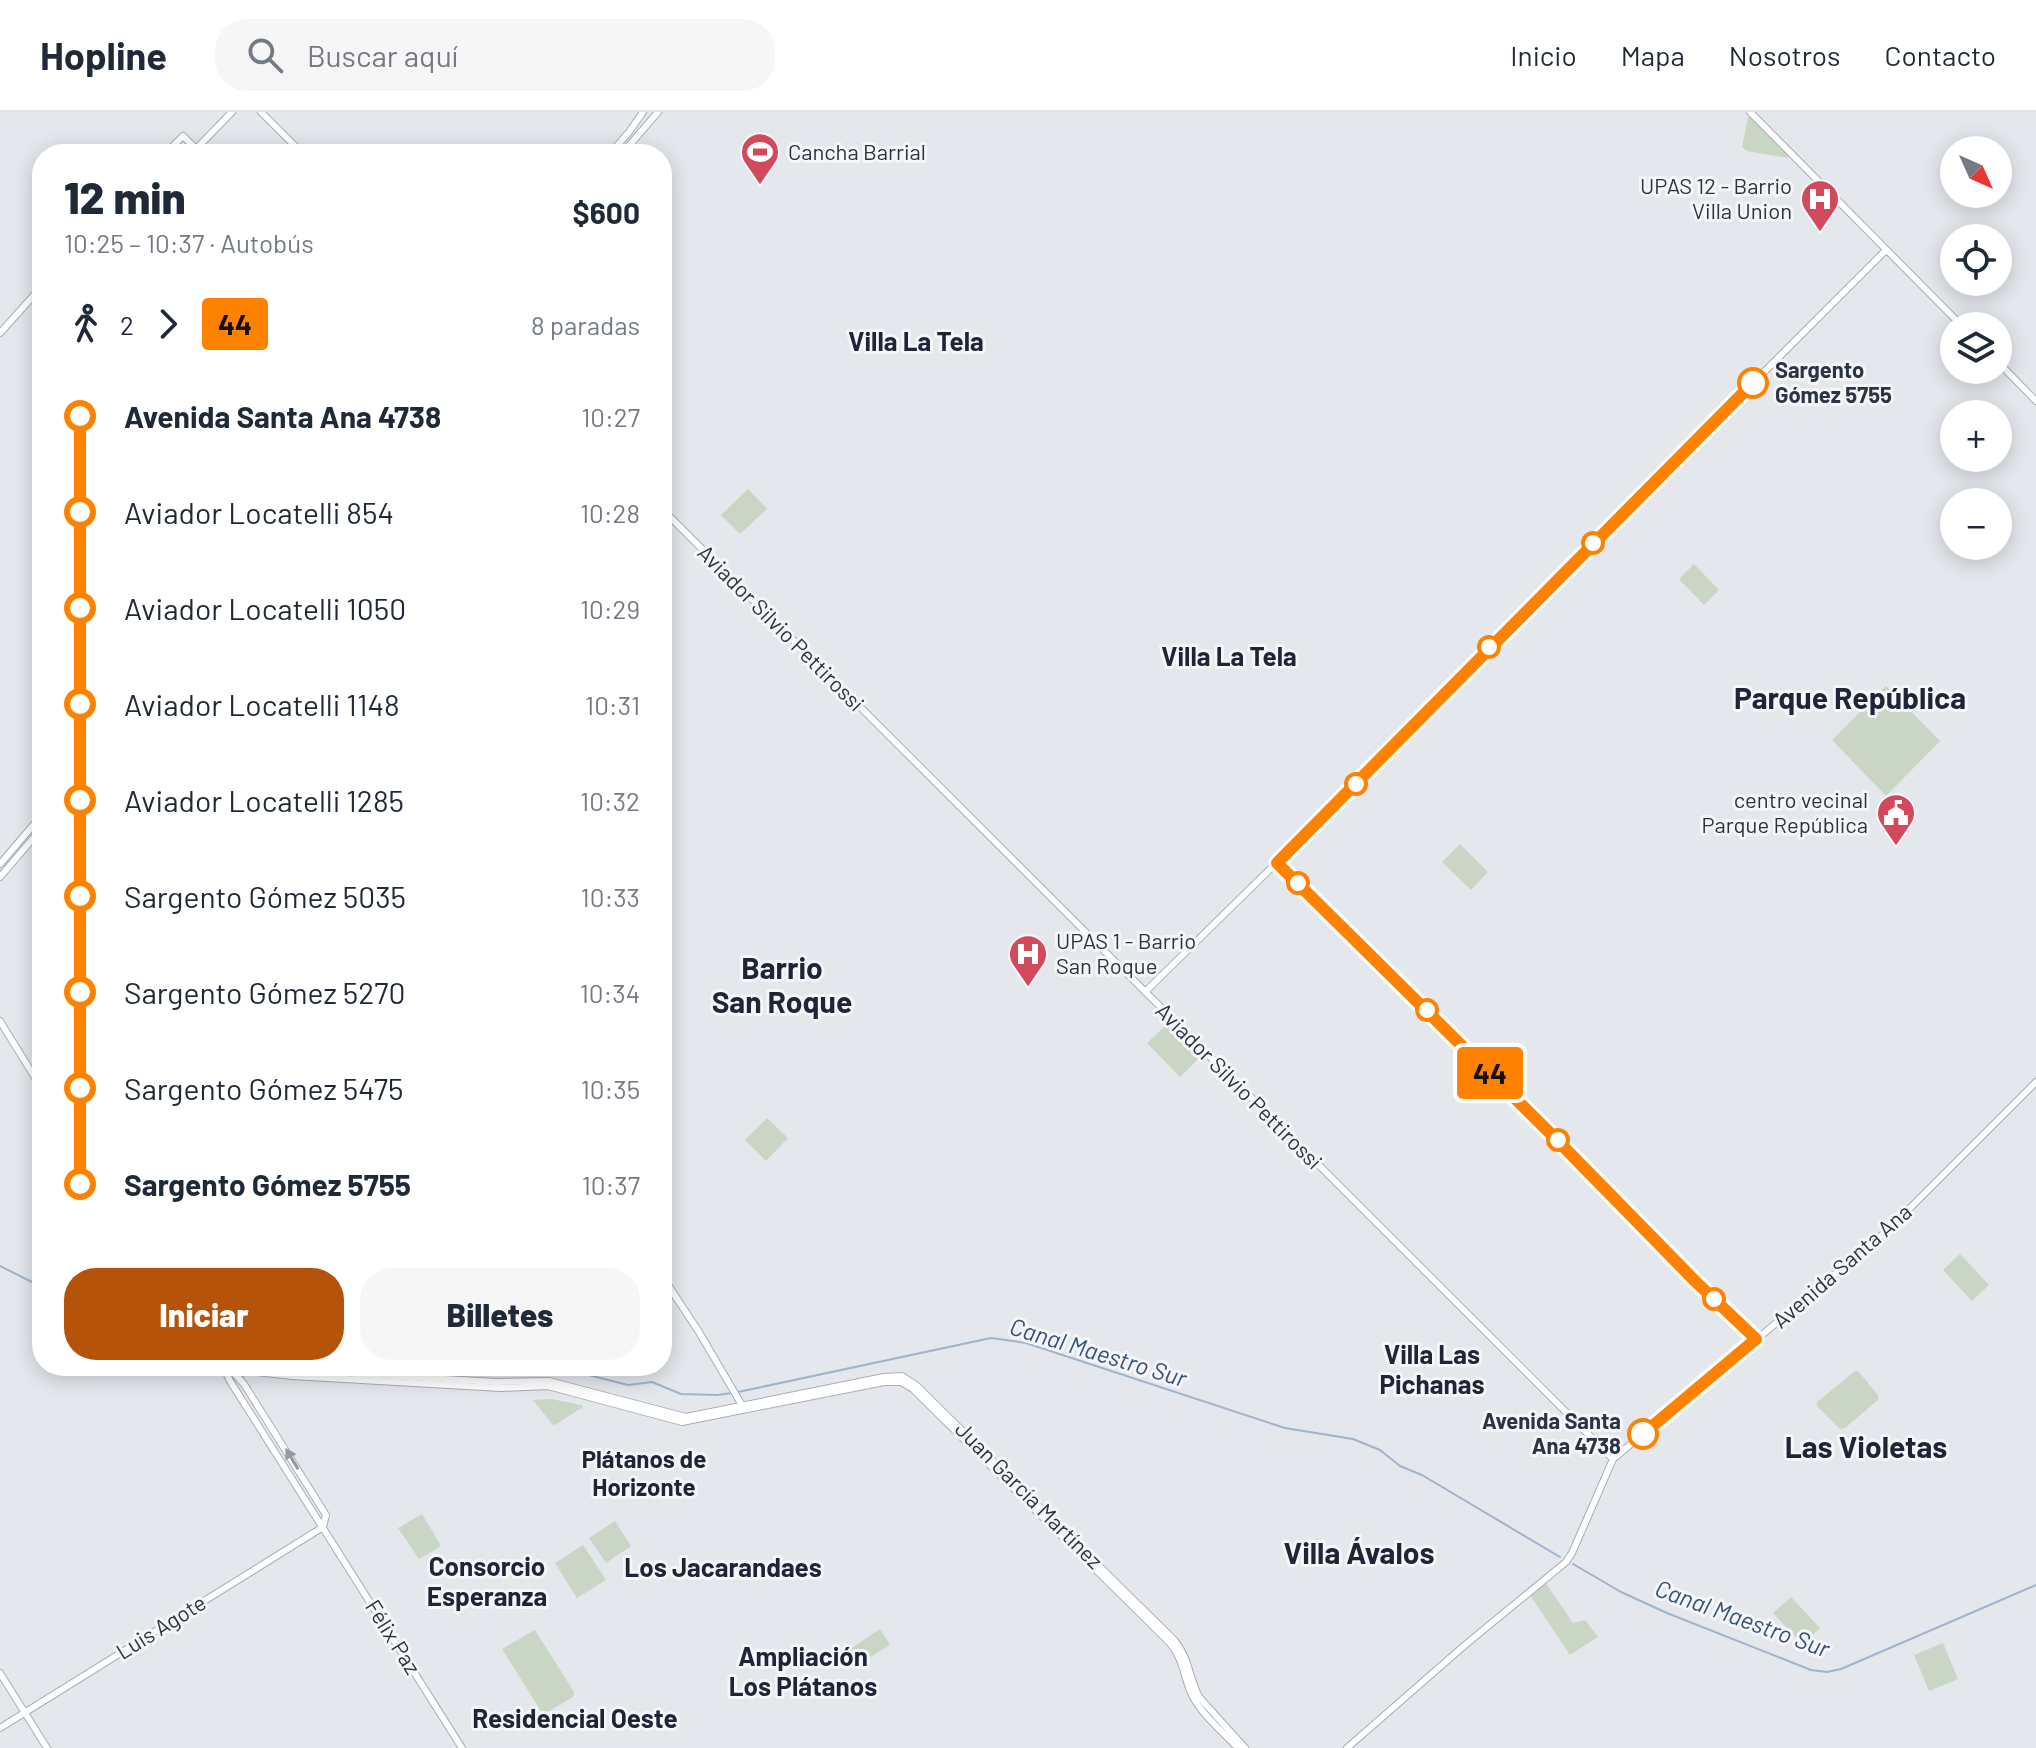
<!DOCTYPE html>
<html lang="es">
<head>
<meta charset="utf-8">
<style>
  :root { --surface:#fff; --page:#f6f6f7; --text:#1f2937; --muted:#747a83; --line:#e0e1e3; --accent:#b45309 }
  body { margin:0; font-family:Barlow,sans-serif; background:var(--page); color:var(--text); height:100vh; display:flex; flex-direction:column; font-size:30px; white-space:nowrap }
  * { box-sizing:border-box; margin:0 }
  p { font-size:26px; color:var(--muted) }
  .icon { flex:none; width:44px; height:44px; fill:none; stroke:currentColor; stroke-width:2; stroke-linecap:round; stroke-linejoin:round }
  .map { position:relative; flex:1; overflow:hidden }
  .panel { position:absolute; left:32px; top:32px; width:640px; height:1232px; display:flex; flex-direction:column; background:var(--surface); border-radius:32px; box-shadow:0 4px 20px #0003 }
  .panel>* { flex:none }
  .badge { padding:0 16px; border-radius:6px; font-size:28px; line-height:52px }
  .needle { width:52px; rotate:135deg }
  .fabs { position:absolute; left:1940px; top:24px; display:grid; gap:16px }
  .fabs a { display:grid; place-items:center; width:72px; height:72px; border-radius:50%; background:var(--surface); box-shadow:0 4px 20px #0003; font-size:40px }
  .map>.badge { position:absolute; translate:-50% -50%; box-shadow:0 0 0 4px #fff }
  .legs { display:flex; align-items:center; gap:12px; height:88px; padding:0 32px; font-size:26px }
  .legs p { margin-inline-start:auto }
  .summary { display:flex; align-items:center; justify-content:space-between; height:136px; padding:0 32px }
  h1 { font-size:44px; font-weight:800; line-height:60px }
  .action { display:flex; gap:16px; margin-top:auto; padding:16px 32px }
  .action a { flex:1; height:92px; border-radius:32px; background:var(--accent); color:#fff; font-size:32px; font-weight:800; line-height:92px; text-align:center }
  .action a+a { background:var(--page); color:var(--text) }
  ul { padding:0 32px; list-style:none }
  li { display:flex; align-items:center; gap:28px; height:96px; font-size:30px }
  li i { display:grid; place-items:center; width:12px; height:100%; margin:0 10px; background:currentColor }
  li i::after { content:''; width:20px; height:20px; margin:-10px; border:6px solid; border-radius:50%; background:var(--surface) }
  li p { margin-inline-start:auto }
  li:first-child i { background:linear-gradient(#0000 50%,currentColor 0) }
  li:last-child i { background:linear-gradient(currentColor 50%,#0000 0) }
  header { display:flex; align-items:center; gap:48px; box-sizing:border-box; height:112px; padding:0 40px; background:var(--surface); border-bottom:2px solid var(--line) }
  header strong { font-size:38px }
  nav { display:flex; gap:44px; margin-inline-start:auto; font-size:28px }
  .search { width:560px; height:72px; background:var(--page); display:flex; align-items:center; gap:20px; box-sizing:border-box; padding:0 28px; border-radius:32px; color:var(--muted); font-size:30px }
  .map>svg:first-child { display:block }
</style>
</head>
<body>
<header>
<strong>Hopline</strong>
<div class="search"><svg class="icon" aria-label="search" viewBox="0 0 24 24"><circle cx="10" cy="10" r="6"/><path d="M15 15l6 6"/></svg>Buscar aquí</div>
<nav><a>Inicio</a><a>Mapa</a><a>Nosotros</a><a>Contacto</a></nav>
</header>
<div class="map">
<svg width="2036" height="1636" viewBox="0 0 2036 1636">
  <rect width="100%" height="100%" fill="#e4e7ec"/>
  <!-- green -->
  <g fill="#c9d6c5">
    <path d="M1751,4L1789,43L1788,46L1747,39L1742,35L1748,5Z"/>
    <path d="M748,377L767,397L740,422L721,403Z"/>
    <path d="M1694,452L1719,478L1704,493L1679,467Z"/>
    <path d="M1886,574L1940,629L1886,684L1832,628Z"/>
    <path d="M1460,732L1488,760L1471,778L1442,750Z"/>
    <path d="M1167,912L1200,945L1180,965L1147,931Z"/>
    <path d="M767,1006L788,1026L766,1049L745,1028Z"/>
    <path d="M1960,1142L1989,1173L1972,1189L1943,1158Z"/>
    <path d="M266,1254H427V1264Z"/>
    <path d="M1855,1259L1859,1260L1878,1283V1288L1845,1316L1840,1317L1817,1294V1290Z"/>
    <path d="M551,1287L582,1293L583,1295L555,1313L552,1312L533,1288Z"/>
    <path d="M422,1402L441,1434L419,1447L398,1416Z"/>
    <path d="M615,1409L631,1434L606,1451L589,1426Z"/>
    <path d="M583,1433L606,1468L577,1486L555,1451Z"/>
    <path d="M1545,1470L1573,1511L1585,1508L1598,1525L1570,1543L1530,1483Z"/>
    <path d="M1791,1485L1820,1516L1802,1532L1773,1501Z"/>
    <path d="M880,1517L890,1533L859,1552L850,1537Z"/>
    <path d="M535,1518L574,1580L573,1585L546,1601L541,1599L502,1537Z"/>
    <path d="M1943,1531L1958,1567L1929,1579L1914,1543Z"/>
  </g>
  <g fill="none" stroke-linecap="round" stroke-linejoin="round">
    <!-- stream -->
    <g stroke="#9fb4cc" stroke-width="2">
      <path d="M0,1154L42,1175"/>
      <path d="M553,1254L628,1273L652,1270L681,1282L717,1283L732,1281"/>
      <path d="M738,1280L991,1226L1026,1231L1285,1316L1353,1327L1380,1338L1400,1354L1422,1363L1560,1445"/>
      <path d="M1573,1452L1621,1480L1667,1501L1811,1558L1827,1560L1841,1557L2036,1473"/>
    </g>
    <!-- secondary casing -->
    <g stroke="#a9aeb7" stroke-width="8">
      <g id="secondary">
        <path d="M261,0L303,42"/>
        <path d="M1750,0L1962,214"/>
        <path d="M165,42L183,24L196,37L232,0"/>
        <path d="M0,221L36,181L42,170"/>
        <path d="M1998,250L2036,289"/>
        <path d="M662,397L1613,1347"/>
        <path d="M1145,880L1316,712L1504,520L1886,138"/>
        <path d="M0,909L42,977"/>
        <path d="M662,1164L699,1220L743,1295"/>
        <path d="M223,1254L230,1269L462,1636"/>
        <path d="M227,1254L244,1272L326,1403L323,1415"/>
        <path d="M231,1257L238,1255L496,1270L549,1269L686,1305L884,1265L902,1264L916,1273L1174,1528C1189,1545 1189,1566 1199,1585L1245,1636"/>
        <path d="M237,1263L248,1259L292,1264L501,1276L548,1274L682,1310L884,1270H901L913,1277L1170,1531C1184,1548 1183,1564 1192,1583C1202,1603 1223,1620 1238,1636"/>
        <path d="M0,1561L47,1636"/>
        <path d="M0,1616L323,1415"/>
      </g>
    </g>
    <!-- primary casing -->
    <g stroke="#a3abb8" stroke-width="8">
      <g id="primary">
        <path d="M610,42L629,20L643,0"/>
        <path d="M622,42L658,0"/>
        <path d="M0,752L42,703"/>
        <path d="M0,765L42,716"/>
        <path d="M1347,1636L1465,1533L1566,1450L1572,1441L1613,1347L1889,1117L2036,970"/>
      </g>
    </g>
    <!-- secondary -->
    <use href="#secondary" stroke="#fff" stroke-width="6"/>
    <!-- primary -->
    <use href="#primary" stroke="#fff" stroke-width="6"/>
  </g>
  <!-- one-way arrows -->
  <defs><path id="oneway-solid" d="M-6-.8H1V-3.2L6.5 0L1 3.2V.8H-6Z" transform="scale(2)"/></defs>
  <use fill="#959aa2" href="#oneway-solid" transform="translate(292 1347) rotate(-121)"/>
  <g fill="none" stroke-linecap="round" stroke-linejoin="round">
    <!-- line-1 casing -->
    <g stroke="#fff" stroke-width="18">
      <path id="line-1" d="M1643,1322L1756,1227L1695,1169L1552,1023L1277,751L1753,271"/>
    </g>
    <!-- line-1 -->
    <use href="#line-1" stroke="#ff8100" stroke-width="12"/>
  </g>
  <!-- icons -->
  <defs>
    <g id="stadium-pin" transform="scale(2)"><path d="M0 17L-7.5 6A9.5 9.5 0 1 1 7.5 6Z" fill="#d1495b" stroke="#f4f6f9"/><path d="M0-5a6.5 5 0 1 0 0 10a6.5 5 0 1 0 0-10ZM-3.5-1.8h7v3.6h-7Z" fill="#fff"/></g>
    <g id="hospital-pin" transform="scale(2)"><path d="M0 17L-7.5 6A9.5 9.5 0 1 1 7.5 6Z" fill="#d1495b" stroke="#f4f6f9"/><path d="M-5-5h3v3.5h4V-5h3V5h-3V1.5h-4V5h-3Z" fill="#fff"/></g>
    <g id="civic-pin" transform="scale(2)"><path d="M0 17L-7.5 6A9.5 9.5 0 1 1 7.5 6Z" fill="#d1495b" stroke="#f4f6f9"/><path d="M-.6-6.5H3V-4.5H.6V-3L4-1V1h2V6H-6V1h2V-1L-.6-3ZM-1.2 2.5V6h2.4V2.5Z" fill="#fff"/></g>
  </defs>
  <g fill-rule="evenodd">
    <use href="#stadium-pin" x="760" y="40"/>
    <use href="#hospital-pin" x="1820" y="87"/>
    <use href="#civic-pin" x="1896" y="701"/>
    <use href="#hospital-pin" x="1028" y="842"/>
  </g>
  <!-- markers -->
  <g fill="#fff" stroke="#ff8100" stroke-width="4">
    <circle cx="1753" cy="271" r="14"/>
    <circle cx="1593" cy="431" r="10"/>
    <circle cx="1489" cy="535" r="10"/>
    <circle cx="1356" cy="672" r="10"/>
    <circle cx="1298" cy="771" r="10"/>
    <circle cx="1427" cy="898" r="10"/>
    <circle cx="1558" cy="1028" r="10"/>
    <circle cx="1714" cy="1187" r="10"/>
    <circle cx="1643" cy="1322" r="14"/>
  </g>
  <g text-anchor="middle" stroke-width="6" stroke-linejoin="round" paint-order="stroke">
    <!-- poi labels -->
    <g font-size="22" fill="#2b3445" stroke="#f4f6f9" text-anchor="start">
      <text x="788" y="48">Cancha Barrial</text>
      <text x="1792" y="82" text-anchor="end">UPAS 12 - Barrio<tspan x="1792" dy="25">Villa Union</tspan></text>
      <text x="1868" y="696" text-anchor="end">centro vecinal<tspan x="1868" dy="25">Parque República</tspan></text>
      <text x="1056" y="837">UPAS 1 - Barrio<tspan x="1056" dy="25">San Roque</tspan></text>
    </g>
    <!-- stop labels -->
    <g font-size="22" font-weight="bold" fill="#2b3445" stroke="#f4f6f9" text-anchor="start">
      <text x="1775" y="266">Sargento<tspan x="1775" dy="25">Gómez 5755</tspan></text>
      <text x="1621" y="1317" text-anchor="end">Avenida Santa<tspan x="1621" dy="25">Ana 4738</tspan></text>
    </g>
    <!-- street labels -->
    <g font-size="22" fill="#2b3445" stroke="#f4f6f9">
      <text transform="translate(781 516) rotate(45)" y="8">Aviador Silvio Pettirossi</text>
      <text transform="translate(1239 974) rotate(45)" y="8">Aviador Silvio Pettirossi</text>
      <text transform="translate(1842 1154) rotate(-41)" y="8">Avenida Santa Ana</text>
      <text transform="translate(1029 1383) rotate(45)" y="8">Juan García Martínez</text>
      <text transform="translate(161 1515) rotate(-32)" y="8">Luis Agote</text>
      <text transform="translate(393 1525) rotate(58)" y="8">Félix Paz</text>
    </g>
    <!-- water labels -->
    <g font-size="24" font-style="italic" fill="#34527a" stroke="#f4f6f9">
      <text transform="translate(1098 1241) rotate(17)" y="8">Canal Maestro Sur</text>
      <text transform="translate(1742 1507) rotate(20)" y="8">Canal Maestro Sur</text>
    </g>
    <!-- neighbourhood labels -->
    <g font-size="24" font-weight="bold" fill="#1d2536" stroke="#f4f6f9">
      <text x="644" y="1356">Plátanos de<tspan x="644" dy="28">Horizonte</tspan></text>
    </g>
    <!-- quarter labels -->
    <g font-size="26" font-weight="bold" fill="#1d2536" stroke="#f4f6f9">
      <text x="916" y="239">Villa La Tela</text>
      <text x="1229" y="554">Villa La Tela</text>
      <text x="1432" y="1252">Villa Las<tspan x="1432" dy="30">Pichanas</tspan></text>
      <text x="487" y="1464">Consorcio<tspan x="487" dy="30">Esperanza</tspan></text>
      <text x="723" y="1465">Los Jacarandaes</text>
      <text x="803" y="1554">Ampliación<tspan x="803" dy="30">Los Plátanos</tspan></text>
      <text x="575" y="1616">Residencial Oeste</text>
    </g>
    <!-- district labels -->
    <g font-size="30" font-weight="bold" fill="#1d2536" stroke="#f4f6f9">
      <text x="1850" y="597">Parque República</text>
      <text x="782" y="867">Barrio<tspan x="782" dy="34">San Roque</tspan></text>
      <text x="1866" y="1346">Las Violetas</text>
      <text x="1359" y="1452">Villa Ávalos</text>
    </g>
  </g>
</svg>
<div class="fabs">
<a><svg class="needle" viewBox="-14 -14 28 28"><path d="M0-13l5 13h-10z" fill="#e53935"/><path d="M0 13l5-13h-10z" fill="#747a83"/></svg></a>
<a><svg class="icon" aria-label="locate" viewBox="0 0 24 24"><circle cx="12" cy="12" r="6"/><path d="M12 2v4M12 18v4M2 12h4M18 12h4"/></svg></a>
<a><svg class="icon" aria-label="layers" viewBox="0 0 24 24"><path d="M12 4l9 5-9 5-9-5zM3 14l9 5 9-5"/></svg></a>
<a>+</a>
<a>−</a>
</div>
<b class="badge" style="left:1490px;top:961px;background:#ff8100;color:#111">44</b>
<section class="panel">
<div class="summary"><div><h1>12 min</h1><p>10:25 – 10:37 · Autobús</p></div><b>$600</b></div>
<div class="legs"><svg class="icon" aria-label="walk" viewBox="0 0 24 24"><circle cx="13" cy="4" r="2"/><path d="M13 8l-2 6 4 7M11 14l-3 7M7 12l3-4h3l4 4"/></svg>2<svg class="icon" aria-label="forward" viewBox="0 0 24 24"><path d="M9 5l7 7-7 7"/></svg><b class="badge" style="background:#ff8100;color:#111">44</b><p>8 paradas</p></div>
<ul>
<li><i style="color:#ff8100"></i><b>Avenida Santa Ana 4738</b><p>10:27</p></li>
<li><i style="color:#ff8100"></i><span>Aviador Locatelli 854</span><p>10:28</p></li>
<li><i style="color:#ff8100"></i><span>Aviador Locatelli 1050</span><p>10:29</p></li>
<li><i style="color:#ff8100"></i><span>Aviador Locatelli 1148</span><p>10:31</p></li>
<li><i style="color:#ff8100"></i><span>Aviador Locatelli 1285</span><p>10:32</p></li>
<li><i style="color:#ff8100"></i><span>Sargento Gómez 5035</span><p>10:33</p></li>
<li><i style="color:#ff8100"></i><span>Sargento Gómez 5270</span><p>10:34</p></li>
<li><i style="color:#ff8100"></i><span>Sargento Gómez 5475</span><p>10:35</p></li>
<li><i style="color:#ff8100"></i><b>Sargento Gómez 5755</b><p>10:37</p></li>
</ul>
<div class="action"><a>Iniciar</a><a>Billetes</a></div>
</section>
</div>
</body>
</html>
